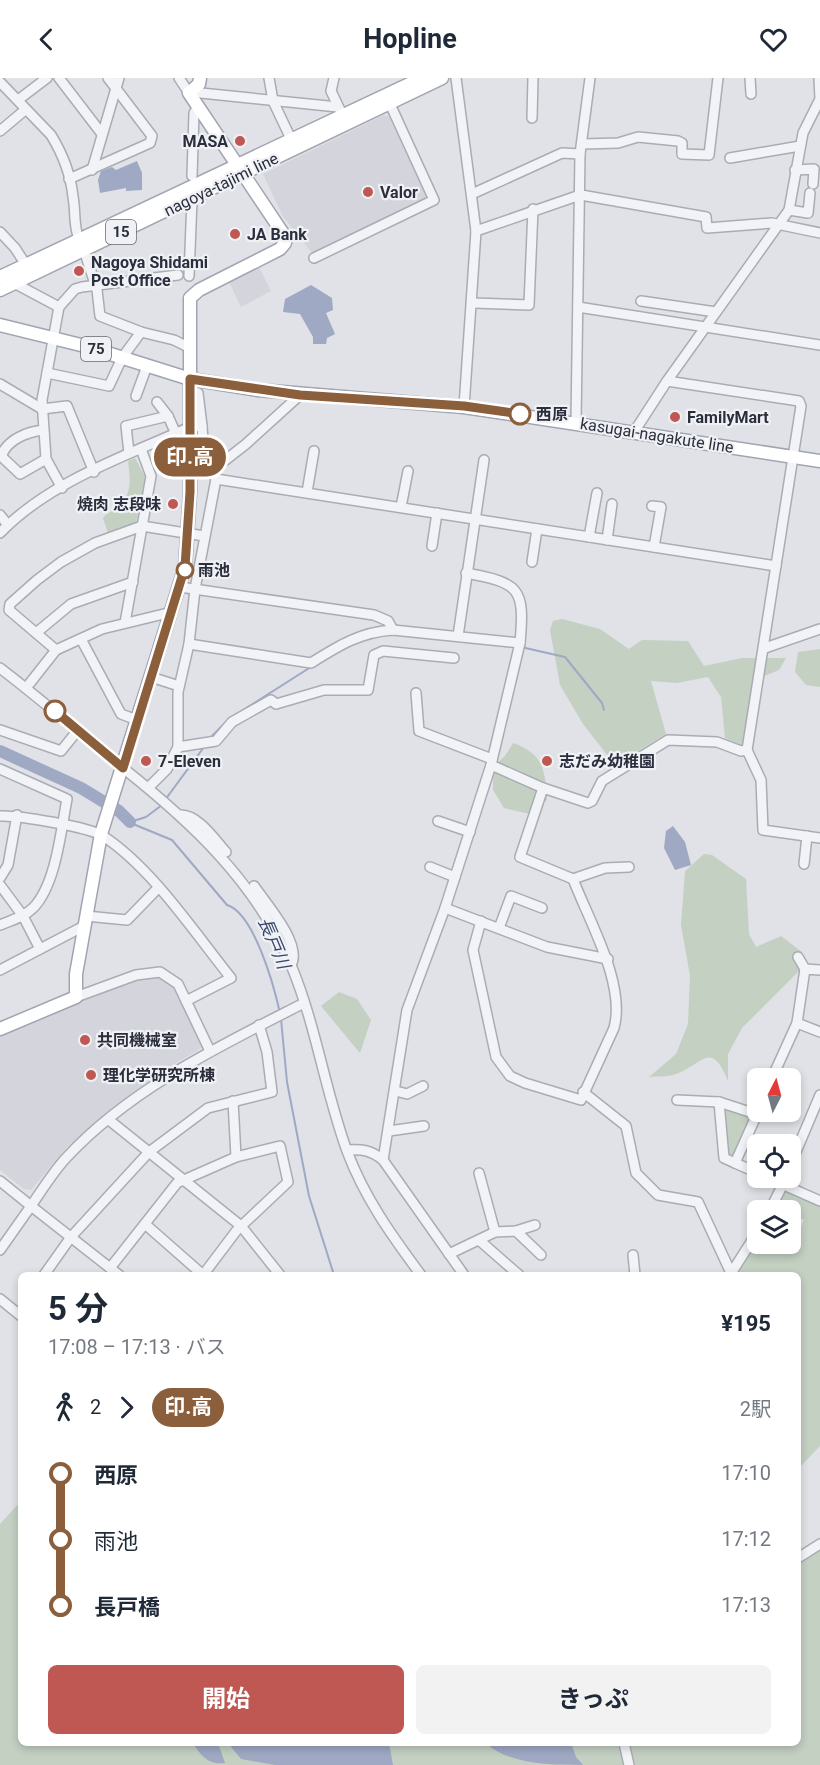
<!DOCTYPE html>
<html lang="ja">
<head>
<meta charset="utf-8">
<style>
  :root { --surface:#fff; --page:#f2f2f3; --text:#1f2937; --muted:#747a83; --accent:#bf5853 }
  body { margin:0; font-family:Roboto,"Noto Sans JP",sans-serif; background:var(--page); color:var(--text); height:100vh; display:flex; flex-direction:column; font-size:22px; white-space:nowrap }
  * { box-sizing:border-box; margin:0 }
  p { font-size:20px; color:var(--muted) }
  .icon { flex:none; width:33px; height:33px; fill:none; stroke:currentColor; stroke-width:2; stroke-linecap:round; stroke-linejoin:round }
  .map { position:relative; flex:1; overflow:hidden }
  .side { position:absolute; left:18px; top:1194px; width:783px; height:474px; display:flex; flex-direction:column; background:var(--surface); border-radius:9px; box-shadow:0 3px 9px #0003 }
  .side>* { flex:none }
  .badge { padding:0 12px; border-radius:20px; font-size:21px; line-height:39px }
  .needle { width:39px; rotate:6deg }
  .tools { position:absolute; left:747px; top:990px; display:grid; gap:12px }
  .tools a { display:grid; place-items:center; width:54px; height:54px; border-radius:9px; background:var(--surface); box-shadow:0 3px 9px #0003; font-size:30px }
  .map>.badge { position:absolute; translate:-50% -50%; box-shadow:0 0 0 3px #fff }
  .legs { display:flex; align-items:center; gap:9px; height:66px; padding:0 30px; font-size:20px }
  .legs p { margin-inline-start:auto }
  .overview { display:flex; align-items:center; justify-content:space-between; height:102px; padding:0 30px }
  h1 { font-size:33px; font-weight:700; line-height:45px }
  .action { display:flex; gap:12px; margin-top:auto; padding:12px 30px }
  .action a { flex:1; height:69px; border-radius:9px; background:var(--accent); color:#fff; font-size:24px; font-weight:700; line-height:69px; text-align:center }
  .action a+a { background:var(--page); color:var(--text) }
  ul { padding:0 30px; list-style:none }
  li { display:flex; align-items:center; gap:21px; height:66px; font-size:22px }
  li i { display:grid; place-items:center; width:9px; height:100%; margin:0 8px; background:currentColor }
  li i::after { content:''; width:15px; height:15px; margin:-8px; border:4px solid; border-radius:50%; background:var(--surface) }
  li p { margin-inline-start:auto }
  li:first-child i { background:linear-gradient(#0000 50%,currentColor 0) }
  li:last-child i { background:linear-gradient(currentColor 50%,#0000 0) }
  header { display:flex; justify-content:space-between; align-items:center; height:78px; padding:0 30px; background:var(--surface); font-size:27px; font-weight:700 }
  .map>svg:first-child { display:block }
</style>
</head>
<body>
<header><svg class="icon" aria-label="back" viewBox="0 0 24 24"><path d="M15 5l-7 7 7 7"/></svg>Hopline<svg class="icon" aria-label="heart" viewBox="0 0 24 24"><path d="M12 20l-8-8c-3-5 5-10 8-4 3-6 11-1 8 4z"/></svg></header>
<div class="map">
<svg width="820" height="1687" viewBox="0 0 820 1687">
  <rect width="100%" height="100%" fill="#e0e2e7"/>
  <!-- built -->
  <g fill="#d3d4dc">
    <path d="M384,37L389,39L426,119L425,122L312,175L282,137L263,96Z"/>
    <path d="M258,187L271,213L241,229L228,202Z"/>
    <path d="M159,896L176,907L204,965L203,969L159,995L124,1021L66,1070L31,1112L24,1111L0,1092V955L119,905Z"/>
  </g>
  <!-- green -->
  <g fill="#c3d0c2">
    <path d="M135,380L145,399L136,445L108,455L103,440C106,435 113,434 118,429C133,416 130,400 128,383Z"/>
    <path d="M562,541L600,551L629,571L642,562L688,563L704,588L742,580H786L779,592L755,602L743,669L725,660L721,619L708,599L677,605L651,603L666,656L615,687L583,646L560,607L550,552L553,543Z"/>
    <path d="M820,571V609L806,607L795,594L798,574Z"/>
    <path d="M513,665C544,676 545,692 547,722L530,736L504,730L493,712V688L505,678Z"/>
    <path d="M704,776L712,777L746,801L749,856L756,869L781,858L802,874L800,892L742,950L728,976V1003C710,959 702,989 673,997C666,999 657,998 649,999L676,976L688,946L690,898L681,847L685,793Z"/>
    <path d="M339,914L357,921L371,942L360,975L321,928Z"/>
    <path d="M721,1028L749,1038L750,1042L735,1080L729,1079Z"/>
    <path d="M786,1111L820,1126V1368L798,1391V1197H732C736,1183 742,1159 757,1155L758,1166H790L791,1161L798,1156L804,1142L791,1136L790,1132L777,1130L783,1113Z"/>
    <path d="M21,1423V1665H798V1483L820,1470V1687H0V1446Z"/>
  </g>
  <!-- water -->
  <g fill="#9fa9c4">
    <path d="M137,83L142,95V112L126,113V110L100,115L98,102L101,93L112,89L116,92Z"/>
    <path d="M311,207L332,220L333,232L326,235L335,256L327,260L326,266H313V259L300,236L283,234L285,221Z"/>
    <path d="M673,748L685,764L691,787L675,792L664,770L666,753Z"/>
    <path d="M193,1665H218L225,1685C208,1687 201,1678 193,1665Z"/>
    <path d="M228,1665H389L393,1687H275L241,1681Z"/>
    <path d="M486,1665H571L576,1679L583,1687C551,1687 509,1687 486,1665Z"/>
  </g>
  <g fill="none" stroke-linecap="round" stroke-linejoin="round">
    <!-- stream -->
    <g stroke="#9fa9c4" stroke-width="2">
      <path d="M521,569L565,579L602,625L604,632"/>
      <path d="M211,659L229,641L314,587"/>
      <path d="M165,722L204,669"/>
      <path d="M130,744L146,739L162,727"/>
      <path d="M133,746L172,762L227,827C254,835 274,908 280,935"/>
      <path d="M281,941L287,1004L309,1118L334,1197"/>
    </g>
    <!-- river -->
    <path stroke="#9fa9c4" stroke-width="12" d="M0,673L81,710L119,733L130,744"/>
    <!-- minor casing -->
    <g stroke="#aaacb4" stroke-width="12">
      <g id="minor">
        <path d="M59,0L102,56"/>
        <path d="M179,0L189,15"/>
        <path d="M269,0L273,23L291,61"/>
        <path d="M334,0L331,13L340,32"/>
        <path d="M456,0L476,153L464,329"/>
        <path d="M750,0L751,16"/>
        <path d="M0,4L51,57C62,75 71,98 73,119C76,134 73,147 79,161"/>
        <path d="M195,9L201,15L338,29"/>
        <path d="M18,22L47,0"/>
        <path d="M532,40L533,0"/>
        <path d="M0,53L25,32"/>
        <path d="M582,66L618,65L638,59L678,63L682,65V76L709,77L718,0"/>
        <path d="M730,80L800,68"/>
        <path d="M92,92L119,0"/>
        <path d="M795,92L814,91L813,106"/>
        <path d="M192,98L194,35L198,29"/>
        <path d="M69,101L150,65L152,58L108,0"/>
        <path d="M472,116L562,75L580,76"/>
        <path d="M581,117L706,139L707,150L772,145L820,155"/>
        <path d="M789,132L808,135L810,115"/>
        <path d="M476,153L580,117"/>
        <path d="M0,154L15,170L26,187"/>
        <path d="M84,172L97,212L100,238L141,254L174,262L190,270"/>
        <path d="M314,180L434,122L390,26"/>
        <path d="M189,198L192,121"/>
        <path d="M14,205L59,229"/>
        <path d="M641,223L716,234"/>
        <path d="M473,225L529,227L533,131"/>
        <path d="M578,229L820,267"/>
        <path d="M47,295L109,308L122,280L141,254"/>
        <path d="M667,303L799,323L801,328L747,672L761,702L763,752L820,760"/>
        <path d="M0,306L42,331L67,328L94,394"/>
        <path d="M190,312L198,315L202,348"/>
        <path d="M136,318L147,288"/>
        <path d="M157,324L168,338"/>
        <path d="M576,344L580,76L590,0"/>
        <path d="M634,354L667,303L789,132L803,55L820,21L819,0"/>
        <path d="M129,375L126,348L168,338L176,356"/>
        <path d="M2,376C9,361 27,354 43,352"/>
        <path d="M0,377L20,396L46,381"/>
        <path d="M214,391L246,366L300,317"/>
        <path d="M216,401L776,488"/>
        <path d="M62,410L46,381L42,322L59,229L75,211L82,209L178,197"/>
        <path d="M307,414L314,373"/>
        <path d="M652,428L661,429L654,469"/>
        <path d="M401,429L408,393"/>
        <path d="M0,437L8,447"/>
        <path d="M0,455C50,403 126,378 190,349L202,348L204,377L216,401L195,511L189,566L178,614V669L167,691L149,709"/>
        <path d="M589,459L597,415"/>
        <path d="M607,462L612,426"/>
        <path d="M432,468L437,435"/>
        <path d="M532,484L537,451"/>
        <path d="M466,495C520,505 525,510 520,565"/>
        <path d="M180,509L374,537L388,543L393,552"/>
        <path d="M125,545L151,398L141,371"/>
        <path d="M36,555L71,526L133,504"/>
        <path d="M458,558L484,382"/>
        <path d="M81,561L121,636L137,642"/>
        <path d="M189,566L311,585C338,568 360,554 393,552L520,565L491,687L445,830L407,932L383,1082"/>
        <path d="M765,570L820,551"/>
        <path d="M56,572L9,532L10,526L37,502L61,484L95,465L142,448L204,458"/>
        <path d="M0,590C42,622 82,657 123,690C191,744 256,804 291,887C316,947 325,1013 347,1073C364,1119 392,1158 421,1197"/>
        <path d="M151,599L179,608"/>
        <path d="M26,610L56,572L102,551L172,534"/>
        <path d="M416,615L419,653L492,681"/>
        <path d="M0,652L61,673L78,652"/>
        <path d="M178,669L216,663L232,644L271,622L276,626L324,612H368L374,577L383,573L454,580"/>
        <path d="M491,687L543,710L588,725L592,723L602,703L668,662L717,664L741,673L747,672"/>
        <path d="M0,691L67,721C61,752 56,807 33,830C24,839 12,842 0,847"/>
        <path d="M180,737C198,736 215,762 226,774"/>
        <path d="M0,738C17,737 89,749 103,758C152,790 194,854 231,900L186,923"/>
        <path d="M438,743L470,754"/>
        <path d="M804,786L807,758"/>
        <path d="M430,789L455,799"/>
        <path d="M0,800L8,787L17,737"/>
        <path d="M573,801L605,790L629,789"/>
        <path d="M0,807L23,838L40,871"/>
        <path d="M254,808C265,824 303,867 291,887"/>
        <path d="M445,830L547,869L608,881"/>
        <path d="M86,838L127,842L158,810"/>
        <path d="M481,843L473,872L496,979L510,998L525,1005L581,1022L614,950C626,906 589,843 573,801L520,779L543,710"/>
        <path d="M499,850L511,818L542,830"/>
        <path d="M798,879L805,891"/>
        <path d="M0,892L84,848"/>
        <path d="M76,919L136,897L160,894L178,906L210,973"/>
        <path d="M797,945L820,954"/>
        <path d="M772,1000L797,945L805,891L820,892"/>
        <path d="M396,1013L407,1016L423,1008"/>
        <path d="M583,1014L626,1048L636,1095L658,1117L698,1124L731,1195"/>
        <path d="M677,1022L719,1024L756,1036"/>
        <path d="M233,1023L236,1079"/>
        <path d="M719,1024L724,1080L735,1085"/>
        <path d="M109,1042L241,1148L280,1197"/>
        <path d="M389,1053L424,1048"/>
        <path d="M347,1072C362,1071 371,1072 383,1082L464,1197"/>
        <path d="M790,1088L820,1017"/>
        <path d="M479,1095L495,1154"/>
        <path d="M758,1095L735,1085L758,1034"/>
        <path d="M768,1100L820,1123"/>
        <path d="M0,1103L31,1128L0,1172"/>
        <path d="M770,1132L786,1100"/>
        <path d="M145,1146L203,1197"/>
        <path d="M516,1153L541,1177"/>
        <path d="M479,1162L519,1197"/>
        <path d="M449,1176L495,1154L516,1153L535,1147"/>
        <path d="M633,1177L635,1197"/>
        <path d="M110,1190L177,1105L236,1079L280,1068L288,1104L237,1152L203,1197"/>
        <path d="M44,1197L71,1159L149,1074L208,1030L272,1014L267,974L259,947"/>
        <path d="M119,1197L31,1128C42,1112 53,1094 66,1080C131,1010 220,968 304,925"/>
        <path d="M730,1197L758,1153"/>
        <path d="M0,1221L21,1238"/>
        <path d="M798,1480L820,1466"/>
        <path d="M624,1665L629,1687"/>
      </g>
    </g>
    <!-- major casing -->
    <g stroke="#a1a4b2" stroke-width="15">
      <g id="major">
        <path d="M0,199L422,0"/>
        <path d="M0,212L442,0"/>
        <path d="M0,247L85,268L190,301L258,312L464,329L820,383"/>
        <path d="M0,951L76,919V896L101,756L185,489L190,414V220L199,212L280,171L285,165L284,157L189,15L199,6L200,0"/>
      </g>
    </g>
    <!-- minor -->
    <use href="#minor" stroke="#f2f3f6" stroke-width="9"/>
    <!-- major -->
    <use href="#major" stroke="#fff" stroke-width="12"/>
  </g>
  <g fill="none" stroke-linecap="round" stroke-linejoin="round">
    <!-- line-1 casing -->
    <g stroke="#fff" stroke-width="14">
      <path id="line-1" d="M55,633L123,690L185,489L190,414V301L300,317L464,328L520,336"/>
    </g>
    <!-- line-1 -->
    <use href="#line-1" stroke="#8b5e3c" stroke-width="9"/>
  </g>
  <!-- markers -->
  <g fill="#bf5853" stroke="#eff1f5" stroke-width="2">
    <circle cx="240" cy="63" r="6"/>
    <circle cx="368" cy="114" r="6"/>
    <circle cx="235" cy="156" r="6"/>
    <circle cx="79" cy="193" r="6"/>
    <circle cx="675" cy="339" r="6"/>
    <circle cx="173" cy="426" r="6"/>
    <circle cx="146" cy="683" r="6"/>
    <circle cx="547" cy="683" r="6"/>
    <circle cx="85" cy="962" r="6"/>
    <circle cx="91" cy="997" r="6"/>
  </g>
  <g fill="#fff" stroke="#8b5e3c" stroke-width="3">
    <circle cx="520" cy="336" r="10"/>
    <circle cx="185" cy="492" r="8"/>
    <circle cx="55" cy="633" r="10"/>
  </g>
  <g text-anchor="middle" stroke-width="4.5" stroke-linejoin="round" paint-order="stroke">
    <!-- shield labels -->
    <g fill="#eff1f5" stroke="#666874" stroke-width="1.5">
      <rect x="106" y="142" width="30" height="24" rx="4.5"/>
      <rect x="81" y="259" width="30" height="24" rx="4.5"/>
    </g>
    <g font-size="15" font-weight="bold" fill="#2b2e3d">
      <text x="121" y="159">15</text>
      <text x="96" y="276">75</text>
    </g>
    <!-- poi labels -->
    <g font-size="16" font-weight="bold" fill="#2b2e3d" stroke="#eff1f5" text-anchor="start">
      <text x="228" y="69" text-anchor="end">MASA</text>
      <text x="380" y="120">Valor</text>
      <text x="247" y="162">JA Bank</text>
      <text x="91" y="190">Nagoya Shidami<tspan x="91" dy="18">Post Office</tspan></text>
      <text x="687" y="345">FamilyMart</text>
      <text x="161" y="432" text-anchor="end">焼肉 志段味</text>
      <text x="158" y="689">7-Eleven</text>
      <text x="559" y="689">志だみ幼稚園</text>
      <text x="97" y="968">共同機械室</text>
      <text x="103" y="1003">理化学研究所棟</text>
    </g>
    <!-- street labels -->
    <g font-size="16" fill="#2b2e3d" stroke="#eff1f5">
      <text transform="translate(221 106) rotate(-26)" y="6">nagoya-tajimi line</text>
      <text transform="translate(657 357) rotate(9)" y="6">kasugai-nagakute line</text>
    </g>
    <!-- stop labels -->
    <g font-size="16" font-weight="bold" fill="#2b2e3d" stroke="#eff1f5" text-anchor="start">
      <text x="536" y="342">西原</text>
      <text x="198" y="498">雨池</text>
    </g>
    <!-- water labels -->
    <g font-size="18" font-style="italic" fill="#39466c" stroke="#eff1f5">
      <text transform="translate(274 865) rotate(67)" y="6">長戸川</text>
    </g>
  </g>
</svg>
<div class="tools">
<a><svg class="needle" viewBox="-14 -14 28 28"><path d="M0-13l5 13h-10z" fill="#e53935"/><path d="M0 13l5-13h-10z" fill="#747a83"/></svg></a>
<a><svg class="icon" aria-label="locate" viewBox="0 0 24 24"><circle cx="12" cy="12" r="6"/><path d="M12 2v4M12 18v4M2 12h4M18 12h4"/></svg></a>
<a><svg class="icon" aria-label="layers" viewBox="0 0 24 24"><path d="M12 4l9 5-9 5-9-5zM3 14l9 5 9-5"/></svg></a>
</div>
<b class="badge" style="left:190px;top:379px;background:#8b5e3c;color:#fff">印.高</b>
<section class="side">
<div class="overview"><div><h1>5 分</h1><p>17:08 – 17:13 · バス</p></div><b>¥195</b></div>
<div class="legs"><svg class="icon" aria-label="walk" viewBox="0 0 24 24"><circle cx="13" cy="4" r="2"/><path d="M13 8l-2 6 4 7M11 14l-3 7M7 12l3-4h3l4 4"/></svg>2<svg class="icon" aria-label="forward" viewBox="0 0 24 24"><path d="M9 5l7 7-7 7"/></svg><b class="badge" style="background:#8b5e3c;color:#fff">印.高</b><p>2駅</p></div>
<ul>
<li><i style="color:#8b5e3c"></i><b>西原</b><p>17:10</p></li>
<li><i style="color:#8b5e3c"></i><span>雨池</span><p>17:12</p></li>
<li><i style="color:#8b5e3c"></i><b>長戸橋</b><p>17:13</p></li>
</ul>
<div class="action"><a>開始</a><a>きっぷ</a></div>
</section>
</div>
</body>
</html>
